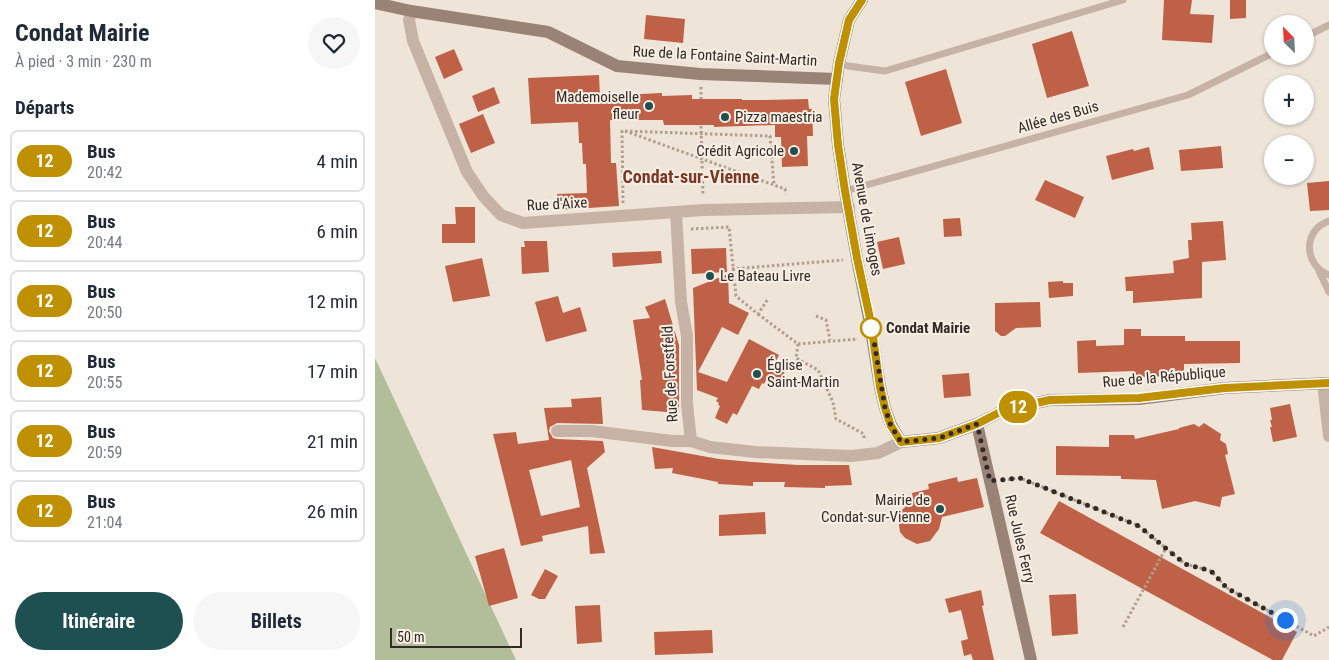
<!DOCTYPE html>
<html lang="fr">
<head>
<meta charset="utf-8">
<style>
  :root { --surface:#fff; --page:#f6f6f7; --text:#1f2937; --muted:#747a83; --line:#e0e1e3; --accent:#1e4f51 }
  body { margin:0; font-family:"Roboto Condensed",sans-serif; background:var(--page); color:var(--text); height:100vh; display:flex; flex-direction:column; font-size:19px; white-space:nowrap }
  * { box-sizing:border-box; margin:0 }
  p { font-size:16px; color:var(--muted) }
  .icon { flex:none; width:28px; height:28px; fill:none; stroke:currentColor; stroke-width:2; stroke-linecap:round; stroke-linejoin:round }
  .map { position:relative; flex:1; overflow:hidden }
  .drawer { display:flex; flex-direction:column; background:var(--surface); width:375px }
  .drawer>* { flex:none }
  .badge { padding:0 10px; border-radius:16px; font-size:18px; line-height:32px }
  .needle { width:32px; rotate:336deg }
  .buttons { position:absolute; left:889px; top:15px; display:grid; gap:10px }
  .buttons a { display:grid; place-items:center; width:50px; height:50px; border-radius:50%; background:var(--surface); box-shadow:0 1px 4px #0004; font-size:25px }
  .scale { position:absolute; left:15px; bottom:12px; width:132px; box-sizing:border-box; padding-left:5px; border:2px solid #322a26; border-top:0; font-size:14px; line-height:18px; white-space:nowrap; color:#322a26; -webkit-text-stroke:4px #f7eee4; paint-order:stroke }
  .you { position:absolute; width:25px; height:25px; margin:-12px; border:4px solid #fff; border-radius:50%; background:#1a73e8; box-shadow:0 0 0 8px #1a73e833 }
  .map>.badge { position:absolute; translate:-50% -50%; box-shadow:0 0 0 2px #fff }
  h2 { padding:0 15px; font-size:19px; line-height:45px }
  .round { display:grid; place-items:center; flex:none; width:52px; height:52px; border-radius:26px; background:var(--page) }
  .summary { display:flex; align-items:center; justify-content:space-between; height:85px; padding:0 15px }
  h1 { font-size:24px; font-weight:700; line-height:38px }
  .cta { display:flex; gap:10px; margin-top:auto; padding:10px 15px }
  .cta a { flex:1; height:58px; border-radius:30px; background:var(--accent); color:#fff; font-size:20px; font-weight:700; line-height:58px; text-align:center }
  .cta a+a { background:var(--page); color:var(--text) }
  ul { padding:0; list-style:none }
  li { display:flex; align-items:center; gap:15px; height:62px; margin:0 10px 8px; padding:0 5px; border:2px solid var(--line); border-radius:8px }
  li div { flex:1 }
  li b { display:block; font-size:19px }
  li em { font-style:normal }
  li .badge { min-width:55px; font-weight:700; text-align:center }
  main { display:flex; flex:1; min-height:0 }
  .map>svg:first-child { display:block }
</style>
</head>
<body>
<main>
<section class="drawer">
<div class="summary"><div><h1>Condat Mairie</h1><p>À pied · 3 min · 230 m</p></div><a class="round"><svg class="icon" aria-label="heart" viewBox="0 0 24 24"><path d="M12 20l-8-8c-3-5 5-10 8-4 3-6 11-1 8 4z"/></svg></a></div>
<h2>Départs</h2>
<ul>
<li><span class="badge" style="background:#bf9000;color:#fff">12</span><div><b>Bus</b><p>20:42</p></div><em>4 min</em></li>
<li><span class="badge" style="background:#bf9000;color:#fff">12</span><div><b>Bus</b><p>20:44</p></div><em>6 min</em></li>
<li><span class="badge" style="background:#bf9000;color:#fff">12</span><div><b>Bus</b><p>20:50</p></div><em>12 min</em></li>
<li><span class="badge" style="background:#bf9000;color:#fff">12</span><div><b>Bus</b><p>20:55</p></div><em>17 min</em></li>
<li><span class="badge" style="background:#bf9000;color:#fff">12</span><div><b>Bus</b><p>20:59</p></div><em>21 min</em></li>
<li><span class="badge" style="background:#bf9000;color:#fff">12</span><div><b>Bus</b><p>21:04</p></div><em>26 min</em></li>
</ul>
<div class="cta"><a>Itinéraire</a><a>Billets</a></div>
</section>
<div class="map">
<svg width="954" height="660" viewBox="0 0 954 660">
  <rect width="100%" height="100%" fill="#efe4d8"/>
  <!-- green -->
  <path fill="#b2bd99" d="M0,358L141,660H0Z"/>
  <!-- building -->
  <g fill="#bf6147" fill-rule="evenodd">
    <path d="M789,0H817L815,14L839,15L837,43L787,40Z"/>
    <path d="M855,0H871V18L855,19Z"/>
    <path d="M271,15L310,19L308,43L269,39Z"/>
    <path d="M697,31L714,86L672,98L657,44Z"/>
    <path d="M79,49L88,70L69,79L60,57Z"/>
    <path d="M571,69L587,123L546,136L530,82Z"/>
    <path d="M224,75L225,96L287,93V96L317,95V99H367V100H389L433,99L434,109H437L438,136H432L433,166L407,167L406,137H400V125L339,127V125H289L288,120H235L236,163H241L244,206L183,210L182,194L212,193L211,164H208L207,143H204L203,122L156,124L153,78Z"/>
    <path d="M119,87L125,103L103,112L97,96Z"/>
    <path d="M108,114L120,143L96,153L84,124Z"/>
    <path d="M846,146L848,168L806,171L804,150Z"/>
    <path d="M774,147L779,169L737,180L731,156L758,149L759,151Z"/>
    <path d="M670,180L709,197L700,218L660,200Z"/>
    <path d="M954,181V210L935,211L932,183Z"/>
    <path d="M80,207H100V243H67V224H81Z"/>
    <path d="M585,218L587,236L569,237L568,219Z"/>
    <path d="M848,221L851,260L827,262V298L758,303V291H751L750,277L799,273L798,261L814,258L813,240H817L816,223Z"/>
    <path d="M524,237L530,264L508,269L502,242Z"/>
    <path d="M149,241H172L174,272L147,274L146,247H150Z"/>
    <path d="M351,248L352,272L317,274L316,249Z"/>
    <path d="M286,251L287,263L238,267L237,253Z"/>
    <path d="M107,258L115,296L78,302L70,266Z"/>
    <path d="M353,274L354,303L374,313L363,335L347,327L323,372L352,382L374,339L404,355L399,365L410,371L404,384L392,378L389,384L387,383L384,389L377,386L362,415L358,413L352,424L340,418L345,406L343,405L344,403L341,401L343,398L322,390L318,288Z"/>
    <path d="M688,281V283H698V296L674,298L673,282Z"/>
    <path d="M183,296L188,313L205,307L212,331L171,342L160,302Z"/>
    <path d="M290,299L304,345V413L267,410L265,380H267L258,320L275,318L270,307Z"/>
    <path d="M665,302L666,327L641,328L630,336H626L620,331V303Z"/>
    <path d="M749,329H766V336H810V341H865V363L809,364V376L759,377V371L703,373L702,341L721,340V346L749,345Z"/>
    <path d="M594,373L596,396L569,398L567,375Z"/>
    <path d="M226,397L228,424L182,423L175,427L174,431L178,438L182,439L228,441L230,452L212,468L230,553L215,554L213,526L167,536L168,541L146,546L118,434L141,432L143,444L174,440L169,408L197,407L196,399ZM196,460L205,507L166,516L154,470Z"/>
    <path d="M915,404L922,437L898,442L895,427H897L895,420H897L895,408Z"/>
    <path d="M829,423L846,434L845,440L851,444L853,454L850,455L860,494L847,497L845,507L820,501L787,509L781,480L746,479V476L681,475V446L734,447V435H759L760,439L804,429V428L819,424L824,427Z"/>
    <path d="M277,447L344,459L377,462L423,465H474L477,485L450,486V488L409,487L410,482H378V486L343,484V482L297,473L298,468L280,469Z"/>
    <path d="M582,477L583,482L602,478L609,507L567,517L564,529L555,541L542,544L530,538L525,532L523,519L527,510L538,499L537,493L554,489L553,484Z"/>
    <path d="M684,501L922,632L907,660H898L665,533Z"/>
    <path d="M390,512L391,534L344,536V515Z"/>
    <path d="M129,548L143,598L114,606L100,556Z"/>
    <path d="M170,569L183,576L170,599H164L156,595Z"/>
    <path d="M606,590L609,605L607,606L619,660H598L596,654L589,656L586,641L593,639L586,610L574,613L570,599Z"/>
    <path d="M701,594L703,634L677,636L674,595Z"/>
    <path d="M225,605L227,642L202,644L200,606Z"/>
    <path d="M337,630L338,653L280,655L279,632Z"/>
  </g>
  <g fill="none" stroke-linecap="round" stroke-linejoin="round">
    <!-- path -->
    <g stroke="#b29e8f" stroke-width="3" stroke-dasharray="2.5 2.5" stroke-linecap="butt">
      <path d="M326,87V99"/>
      <path d="M326,126L328,195"/>
      <path d="M250,131L410,189L411,194"/>
      <path d="M248,203L247,131L395,136L399,185"/>
      <path d="M316,229L354,227L361,296L383,314L393,299"/>
      <path d="M357,269L468,260"/>
      <path d="M383,314L423,344L421,358L443,370L458,402L461,419L489,434V439"/>
      <path d="M441,316L451,320L455,340"/>
      <path d="M423,344L483,339"/>
      <path d="M628,480L645,478L764,526L810,564L836,571L852,588L939,636L954,627"/>
      <path d="M748,627L791,548"/>
    </g>
    <!-- lane -->
    <g stroke="#c6b3a5" stroke-width="7">
      <path d="M930,37L954,25"/>
      <path d="M464,63L473,66L510,71L748,0"/>
      <path d="M470,191L813,95L898,53"/>
      <path d="M954,221C927,230 929,266 954,275"/>
      <path d="M944,271L954,292"/>
    </g>
    <!-- street -->
    <g stroke="#c6b3a5" stroke-width="12">
      <path d="M36,11L34,20L38,41L92,172L109,197L126,215L148,223L328,210L474,207"/>
      <path d="M301,212L306,302L312,336V404L316,441"/>
      <path d="M948,383L954,436"/>
      <path d="M182,431H217L297,441H316L335,447L380,452L476,456L503,453L526,442"/>
    </g>
    <!-- secondary -->
    <g stroke="#998377" stroke-width="12">
      <path d="M487,0L474,20L464,63L459,99L463,145L470,191L482,259L495,323L505,387L510,408L516,425L526,442L564,438L602,424L629,410L675,400L764,399L850,388L954,383"/>
      <path d="M0,3L36,11L173,32L242,66L325,74L462,79"/>
      <path d="M602,424L656,660"/>
    </g>
  </g>
  <g fill="none" stroke-linecap="round" stroke-linejoin="round">
    <!-- line casing -->
    <g stroke="#fff" stroke-width="11">
      <path id="line" d="M487,0L474,20L464,63L459,99L463,145L470,191L482,258L496,323L505,387L510,408L516,426L526,442L564,438L602,424L629,410L675,400L764,398L850,388L954,383"/>
    </g>
    <!-- line -->
    <use href="#line" stroke="#bf9000" stroke-width="8"/>
    <!-- walk -->
    <path stroke="#322a26" stroke-width="5" stroke-dasharray="0 9" d="M496,328V323L510,408L516,426L526,442L564,438L602,424L615,481L645,478L764,526L810,564L836,571L852,588L910,620"/>
  </g>
  <!-- markers -->
  <g fill="#1e4f51" stroke="#f7eee4" stroke-width="2">
    <circle cx="274" cy="106" r="5"/>
    <circle cx="350" cy="117" r="5"/>
    <circle cx="419" cy="151" r="5"/>
    <circle cx="335" cy="276" r="5"/>
    <circle cx="382" cy="374" r="5"/>
    <circle cx="565" cy="509" r="5"/>
  </g>
  <circle fill="#fff" stroke="#bf9000" stroke-width="2.5" cx="496" cy="328" r="10"/>
  <g text-anchor="middle" stroke-width="4" stroke-linejoin="round" paint-order="stroke">
    <!-- street labels -->
    <g font-size="15" fill="#322a26" stroke="#f7eee4">
      <text transform="translate(350 56) rotate(3)" y="5">Rue de la Fontaine Saint-Martin</text>
      <text transform="translate(683 117) rotate(-16)" y="5">Allée des Buis</text>
      <text transform="translate(182 204) rotate(-3)" y="5">Rue d'Aixe</text>
      <text transform="translate(492 219) rotate(80)" y="5">Avenue de Limoges</text>
      <text transform="translate(295 374) rotate(-93)" y="5">Rue de Forstfeld</text>
      <text transform="translate(789 377) rotate(-5)" y="5">Rue de la République</text>
      <text transform="translate(645 539) rotate(77)" y="5">Rue Jules Ferry</text>
    </g>
    <!-- poi labels -->
    <g font-size="15" fill="#322a26" stroke="#f7eee4" text-anchor="end">
      <text x="264" y="102">Mademoiselle<tspan x="264" dy="17">fleur</tspan></text>
      <text x="360" y="122" text-anchor="start">Pizza maestria</text>
      <text x="409" y="156">Crédit Agricole</text>
      <text x="345" y="281" text-anchor="start">Le Bateau Livre</text>
      <text x="392" y="370" text-anchor="start">Église<tspan x="392" dy="17">Saint-Martin</tspan></text>
      <text x="555" y="505">Mairie de<tspan x="555" dy="17">Condat-sur-Vienne</tspan></text>
    </g>
    <!-- stop labels -->
    <g font-size="15" font-weight="bold" fill="#322a26" stroke="#f7eee4" text-anchor="start">
      <text x="511" y="333">Condat Mairie</text>
    </g>
    <!-- quarter labels -->
    <g font-size="18" font-weight="bold" fill="#7c3724" stroke="#f7eee4">
      <text x="316" y="183">Condat-sur-Vienne</text>
    </g>
  </g>
</svg>
<div class="buttons">
<a><svg class="needle" viewBox="-14 -14 28 28"><path d="M0-13l5 13h-10z" fill="#e53935"/><path d="M0 13l5-13h-10z" fill="#747a83"/></svg></a>
<a>+</a>
<a>−</a>
</div>
<div class="scale">50 m</div>
<div class="you" style="left:910px;top:620px"></div>
<b class="badge" style="left:643px;top:407px;background:#bf9000;color:#fff">12</b>
</div>
</main>
</body>
</html>
